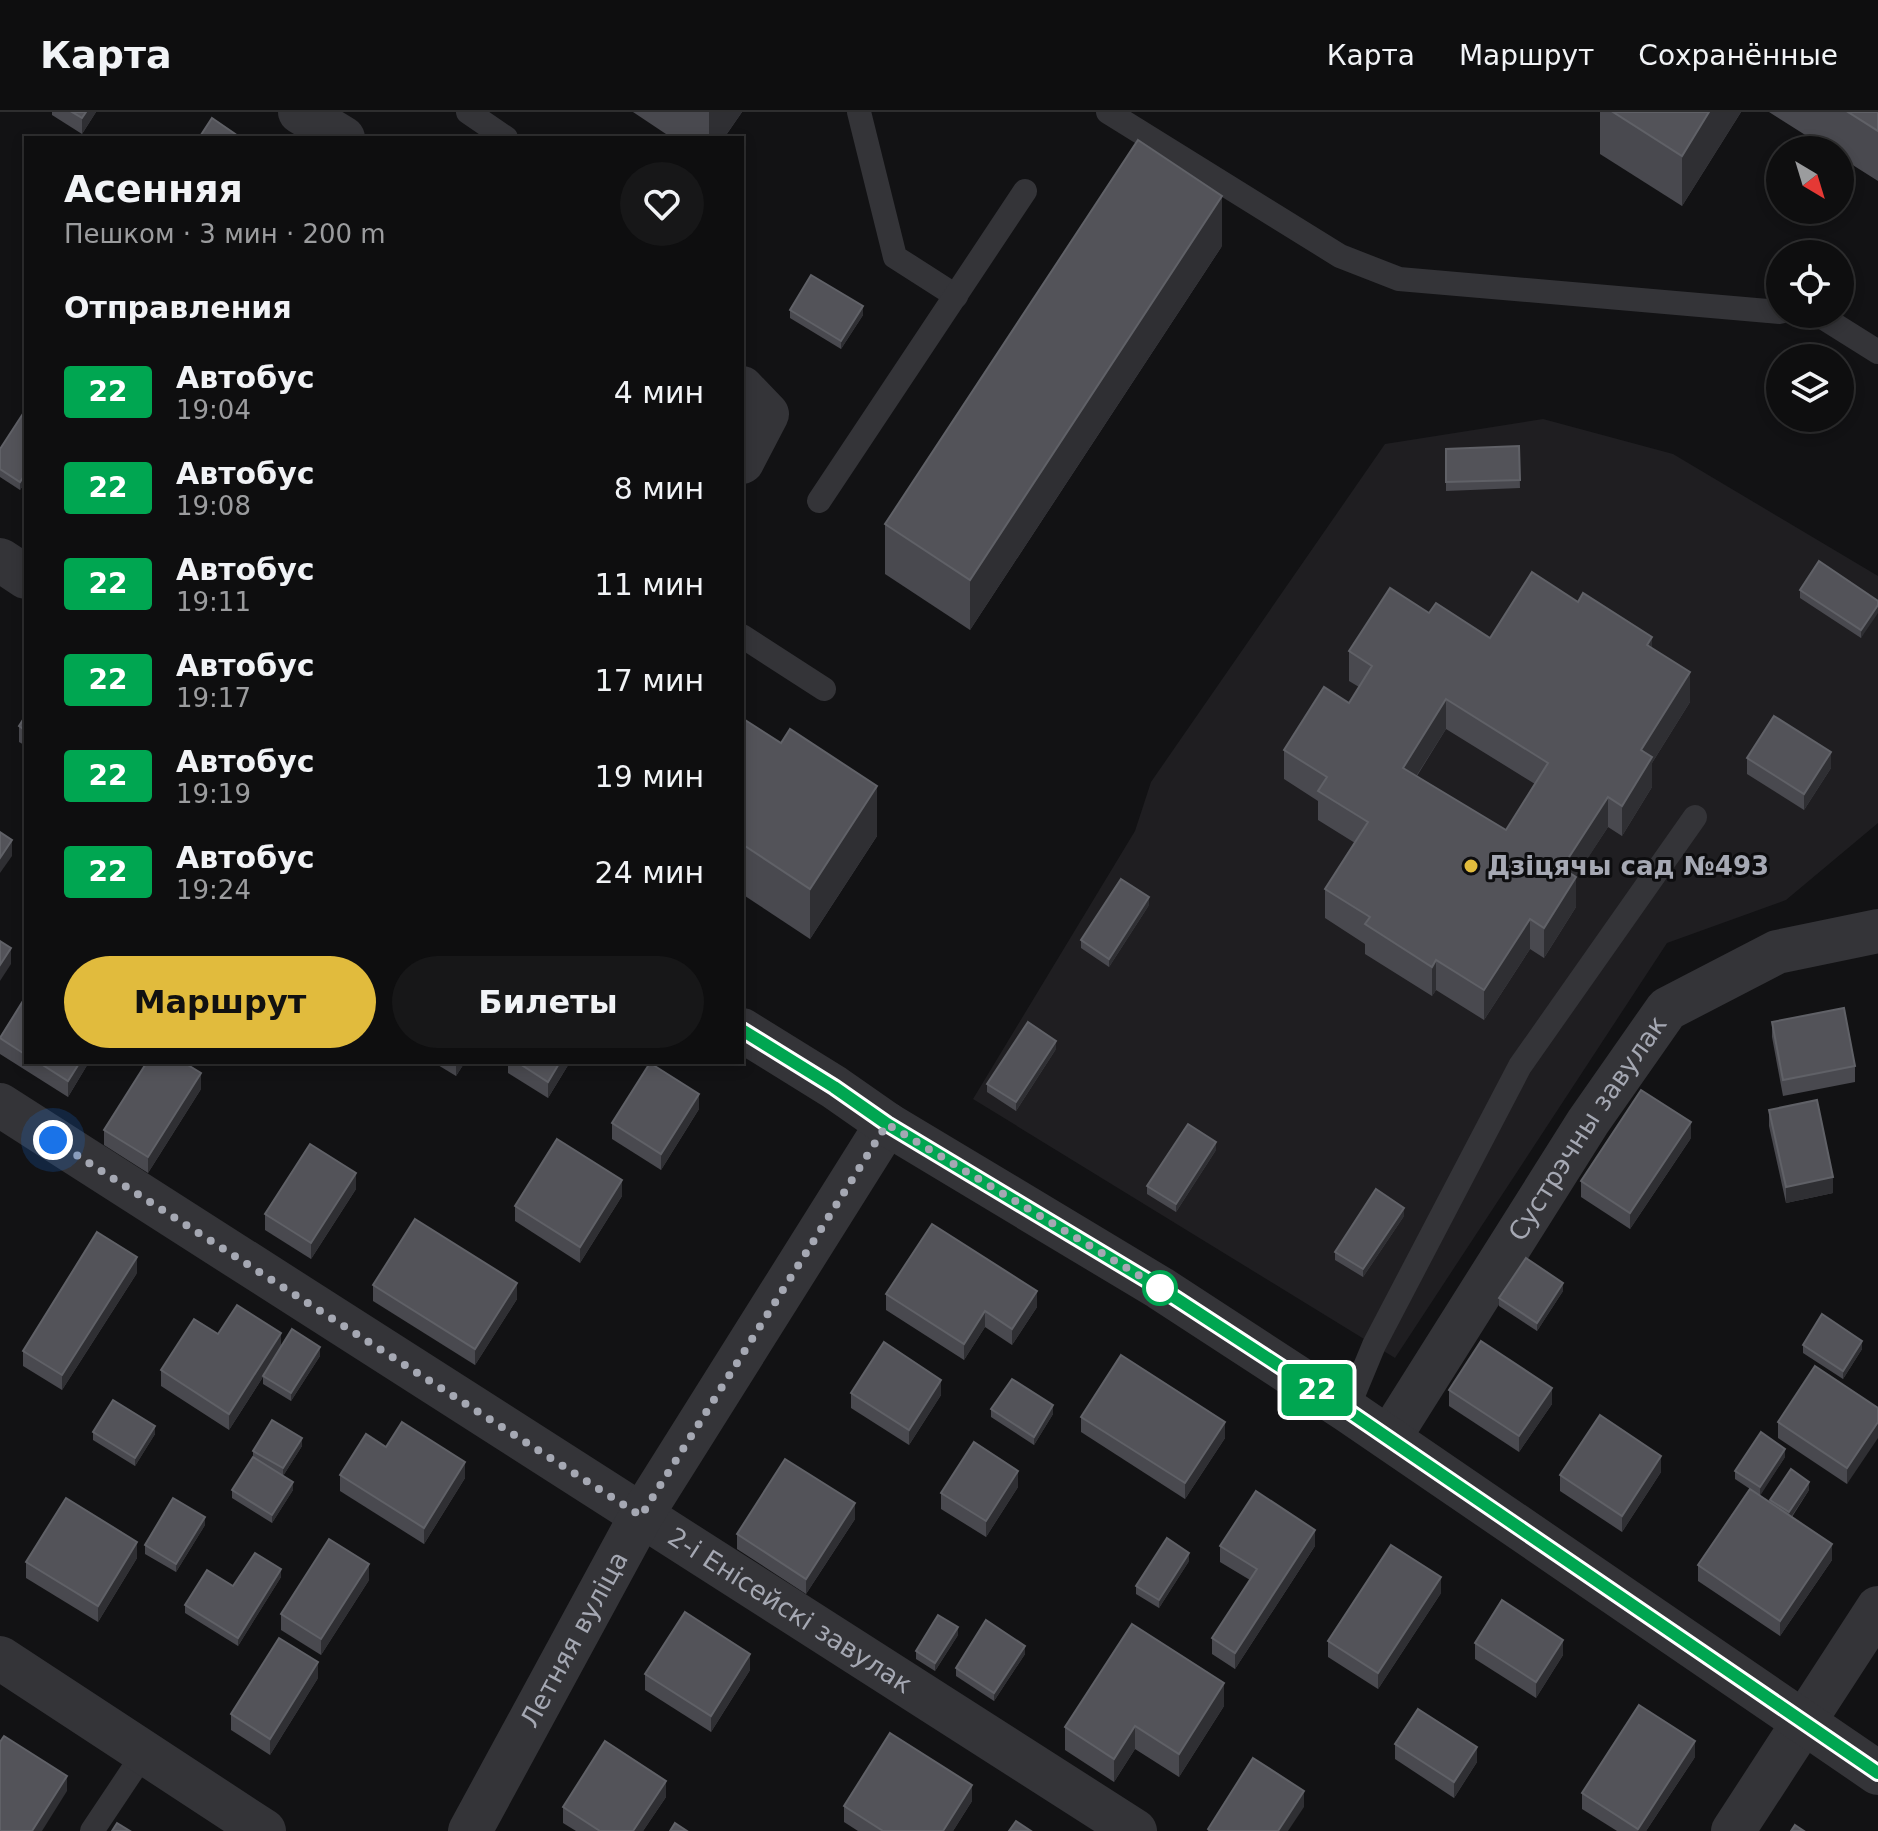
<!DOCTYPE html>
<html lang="ru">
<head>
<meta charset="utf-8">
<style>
  :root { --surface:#0e0e0f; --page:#171718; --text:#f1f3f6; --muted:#9b9c9e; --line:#2e2e2f; --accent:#e1bb3d }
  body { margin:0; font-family:"DejaVu Sans",sans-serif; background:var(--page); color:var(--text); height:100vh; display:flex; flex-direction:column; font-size:30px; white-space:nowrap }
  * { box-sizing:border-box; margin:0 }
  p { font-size:26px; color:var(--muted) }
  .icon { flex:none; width:44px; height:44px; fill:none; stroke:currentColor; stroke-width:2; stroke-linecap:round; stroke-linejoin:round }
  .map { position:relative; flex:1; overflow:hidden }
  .sheet { position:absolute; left:24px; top:24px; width:720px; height:928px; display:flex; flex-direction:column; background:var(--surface); border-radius:0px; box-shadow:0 4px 12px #0003,0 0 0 2px var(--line) }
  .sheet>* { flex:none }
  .badge { padding:0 16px; border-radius:6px; font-size:28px; line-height:52px }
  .needle { width:52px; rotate:142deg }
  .tools { position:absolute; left:1766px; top:24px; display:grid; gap:16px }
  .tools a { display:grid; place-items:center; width:88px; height:88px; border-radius:50%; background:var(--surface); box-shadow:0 4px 12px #0003,0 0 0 2px var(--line); font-size:40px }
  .you { position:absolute; width:40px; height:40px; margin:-20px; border:6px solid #fff; border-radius:50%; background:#1a73e8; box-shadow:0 0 0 12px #1a73e833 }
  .map>.badge { position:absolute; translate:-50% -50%; box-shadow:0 0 0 4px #fff }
  h2 { padding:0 40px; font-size:30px; line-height:72px }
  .round { display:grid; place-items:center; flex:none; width:84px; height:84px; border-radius:42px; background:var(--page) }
  .headline { display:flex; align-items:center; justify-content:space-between; height:136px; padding:0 40px }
  h1 { font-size:38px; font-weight:700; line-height:60px }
  .cta { display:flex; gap:16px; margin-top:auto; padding:16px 40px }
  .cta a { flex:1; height:92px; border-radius:48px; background:var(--accent); color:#111; font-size:32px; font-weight:700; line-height:92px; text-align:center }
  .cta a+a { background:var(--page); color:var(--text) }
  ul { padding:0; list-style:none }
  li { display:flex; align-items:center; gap:24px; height:96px; padding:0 40px }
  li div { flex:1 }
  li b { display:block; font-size:30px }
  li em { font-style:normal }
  li .badge { min-width:88px; font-weight:700; text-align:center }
  header { display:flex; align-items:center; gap:48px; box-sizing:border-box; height:112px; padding:0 40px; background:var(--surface); border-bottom:2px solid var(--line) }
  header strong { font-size:38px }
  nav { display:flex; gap:44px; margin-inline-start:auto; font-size:28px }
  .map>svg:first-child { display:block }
</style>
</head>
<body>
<header>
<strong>Карта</strong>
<nav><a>Карта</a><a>Маршрут</a><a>Сохранённые</a></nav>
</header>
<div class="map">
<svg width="1878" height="1719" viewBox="0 0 1878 1719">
  <rect width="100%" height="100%" fill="#121214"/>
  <!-- built -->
  <path fill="#1f1e21" d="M1543,307L1673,342L1878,464V711L1786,788L1667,831L1395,1246L973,987L1135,719L1151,670L1385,332Z"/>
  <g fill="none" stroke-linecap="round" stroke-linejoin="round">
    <!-- service -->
    <g stroke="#343438" stroke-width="24">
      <path d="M468,0L506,26"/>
      <path d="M859,0L895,145L956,184"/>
      <path d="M1108,0L1340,144L1399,167L1780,200"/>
      <path d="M1805,202L1819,203L1878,240"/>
      <path d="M819,389L1025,79"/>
      <path d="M742,524L824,577"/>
      <path d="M1347,1298L1374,1233L1520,954L1695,705"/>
      <path d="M92,1719L144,1641"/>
    </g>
    <!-- minor -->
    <g stroke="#343438" stroke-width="44">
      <path d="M300,0L343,26"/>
      <path d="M742,276L767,302L742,350"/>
      <path id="s1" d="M0,993L1135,1719"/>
      <path id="s2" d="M1389,1326L1588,1010L1667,897L1777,840L1878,819"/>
      <path d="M0,1546L264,1719"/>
      <path id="s3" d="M470,1719L641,1404L887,1012"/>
      <path d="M1733,1719L1878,1496"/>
    </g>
    <!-- tertiary -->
    <g stroke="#343438" stroke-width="44">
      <path d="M0,448L26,465"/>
      <path d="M742,918L834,975L887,1012L1160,1176L1347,1298L1878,1661"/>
    </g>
  </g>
  <!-- wall -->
  <g fill="#49494f" fill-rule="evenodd">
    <path d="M52,0H96L82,22L52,3Z"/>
    <path d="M633,0H742L724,26H672Z"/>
    <path d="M1600,0H1741L1682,94L1600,42Z"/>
    <path d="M1769,0H1878V69L1840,45V38H1829Z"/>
    <path d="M1222,134L970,518L885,462V412Z"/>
    <path d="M790,198L863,203L841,237L790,206Z"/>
    <path d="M26,297V369L20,378L0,365V337Z"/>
    <path d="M1519,334L1520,376L1446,379V337Z"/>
    <path d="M1800,478L1878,489L1861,526L1800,486Z"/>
    <path d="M1429,501L1490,526L1652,536L1690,590L1652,651V675L1622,724L1608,715L1575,765L1576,795L1544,846L1530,837L1484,908L1436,878L1432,884L1365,842V832L1325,806V777L1355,731L1318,708V689L1284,667V638L1349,591L1359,575L1349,569V539ZM1446,617L1535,672L1506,718L1417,664Z"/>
    <path d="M26,603V634L19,630V614Z"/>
    <path d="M742,606L877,724L810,827L742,782Z"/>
    <path d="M1747,646L1831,656L1804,698L1747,662Z"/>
    <path d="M1149,793L1109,855L1081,836V828Z"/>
    <path d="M26,884V950H89L68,985L0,942V925Z"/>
    <path d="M1772,910L1855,954V970L1783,984L1772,925Z"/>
    <path d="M1056,937L1016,999L987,980V972Z"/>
    <path d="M433,950H465L456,964Z"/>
    <path d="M508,950H570L548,986L508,961Z"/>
    <path d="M201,977L148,1061L104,1033V1018Z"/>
    <path d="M699,997L661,1058L612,1027V1011Z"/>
    <path d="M1769,998L1833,1081L1786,1091L1769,1014Z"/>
    <path d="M1691,1026L1630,1117L1581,1085V1069Z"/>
    <path d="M1216,1038L1176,1100L1147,1082V1074Z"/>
    <path d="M356,1077L311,1147L265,1118V1102Z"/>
    <path d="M622,1084L580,1151L515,1109V1094Z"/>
    <path d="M1404,1104L1363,1165L1335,1148V1140Z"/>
    <path d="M137,1161L62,1278L23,1254V1239Z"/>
    <path d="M373,1173L517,1187L475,1253L373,1189Z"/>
    <path d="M1563,1179L1537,1219L1499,1194V1186Z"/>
    <path d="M886,1182L1037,1195L1012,1233L985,1215L964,1248L886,1198Z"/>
    <path d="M218,1222L281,1235L320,1244L291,1289L263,1272V1265L229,1318L161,1274V1258Z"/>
    <path d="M1803,1233L1862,1237L1843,1267L1803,1241Z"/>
    <path d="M1449,1278L1552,1292L1519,1340L1449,1294Z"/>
    <path d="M851,1281L941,1283L909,1333L851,1296Z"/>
    <path d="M1878,1296L1847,1372L1778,1326V1310Z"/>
    <path d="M991,1297L1053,1302L1034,1333L991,1305Z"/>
    <path d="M1081,1305L1225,1326L1185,1387L1081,1320Z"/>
    <path d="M93,1320L155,1322L135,1354L93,1328Z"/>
    <path d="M302,1334L283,1364L293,1378L272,1411L232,1386V1378L253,1346V1339Z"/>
    <path d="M386,1335L465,1366L424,1432L340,1379V1363Z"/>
    <path d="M1785,1345L1760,1383L1770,1390V1388L1809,1378L1792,1405L1832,1448L1780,1524L1698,1469V1453L1750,1377L1735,1367V1359Z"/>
    <path d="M1661,1360L1622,1420L1560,1379V1363Z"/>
    <path d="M1018,1375L986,1425L941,1397V1381Z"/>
    <path d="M855,1407L806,1482L737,1437V1422Z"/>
    <path d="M205,1413L176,1460L145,1442V1433Z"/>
    <path d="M1220,1434H1315L1235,1557L1212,1542V1526L1250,1468L1220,1450Z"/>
    <path d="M137,1446L98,1510L26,1466V1450Z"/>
    <path d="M1189,1449L1159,1496L1136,1482V1474Z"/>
    <path d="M281,1465L238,1534L185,1501V1493L233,1474Z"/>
    <path d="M369,1468L321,1543L281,1518V1502Z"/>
    <path d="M1441,1481L1378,1577L1328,1545V1529Z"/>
    <path d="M958,1523L935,1559L916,1547V1539Z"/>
    <path d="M1475,1531L1563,1543L1536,1586L1475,1547Z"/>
    <path d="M1025,1542L994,1589L956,1564V1556Z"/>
    <path d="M750,1558L711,1620L645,1578V1562Z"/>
    <path d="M318,1566L270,1643L231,1618V1602Z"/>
    <path d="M1224,1594L1179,1665L1135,1637L1114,1670L1065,1638V1615Z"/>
    <path d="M1395,1632L1477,1650L1454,1686L1395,1647Z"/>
    <path d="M1695,1645L1646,1719H1617L1582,1697V1681Z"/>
    <path d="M666,1685L643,1719H576L563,1711V1695Z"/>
    <path d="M972,1689L953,1719H858L844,1710V1694Z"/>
  </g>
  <!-- shaded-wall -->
  <g fill="#2f2f33">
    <path d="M86,0H96L82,22V6Z"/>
    <path d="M709,0H742L724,26H709Z"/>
    <path d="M1709,0H1741L1682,94V44Z"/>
    <path d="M1222,84V134L970,518V468Z"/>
    <path d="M863,194V203L841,237V229Z"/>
    <path d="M26,361V369L20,378V370Z"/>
    <path d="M1878,493V501L1861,526V518Z"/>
    <path d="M1652,525V554L1647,533Z"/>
    <path d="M1690,560V590L1652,651V675L1622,724V694L1641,638Z"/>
    <path d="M1446,587V617L1403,685V656Z"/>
    <path d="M1831,640V656L1804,698V682Z"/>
    <path d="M877,674V724L810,827V777Z"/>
    <path d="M1608,685V715L1562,786V756Z"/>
    <path d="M12,728V744L0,761V746Z"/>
    <path d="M1576,765V795L1544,846V816Z"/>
    <path d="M1149,785V793L1109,855V847Z"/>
    <path d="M1530,807V837L1484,908V878Z"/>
    <path d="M11,836V852L0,869V853Z"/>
    <path d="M1436,848V878L1432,884V855Z"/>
    <path d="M1056,929V937L1016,999V990Z"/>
    <path d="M80,950H89L68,985V969Z"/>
    <path d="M456,950H465L456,964Z"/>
    <path d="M560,950H570L548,986V970Z"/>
    <path d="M201,961V977L148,1061V1045Z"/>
    <path d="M699,982V997L661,1058V1042Z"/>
    <path d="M1691,1010V1026L1630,1117V1101Z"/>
    <path d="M1216,1030V1038L1176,1100V1092Z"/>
    <path d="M356,1061V1077L311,1147V1131Z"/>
    <path d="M1833,1065V1081L1786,1091V1075Z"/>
    <path d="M622,1068V1084L580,1151V1135Z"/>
    <path d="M1404,1096V1104L1363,1165V1157Z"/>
    <path d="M137,1145V1161L62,1278V1263Z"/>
    <path d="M517,1171V1187L475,1253V1237Z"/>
    <path d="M1563,1171V1179L1537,1219V1211Z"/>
    <path d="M1037,1179V1195L1012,1233V1217Z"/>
    <path d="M985,1199V1215L964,1248V1232Z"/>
    <path d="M281,1221V1237L229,1318V1302Z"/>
    <path d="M1862,1229V1237L1843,1267V1259Z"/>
    <path d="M320,1235V1244L291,1289V1281Z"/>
    <path d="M941,1268V1283L909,1333V1318Z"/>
    <path d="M1552,1276V1292L1519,1340V1324Z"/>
    <path d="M1053,1293V1302L1034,1333V1325Z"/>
    <path d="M1225,1310V1326L1185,1387V1371Z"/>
    <path d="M1878,1310V1326L1847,1372V1356Z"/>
    <path d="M155,1314V1322L135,1354V1346Z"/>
    <path d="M302,1326V1334L283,1364V1356Z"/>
    <path d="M1785,1337V1345L1760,1384V1375Z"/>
    <path d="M1661,1344V1360L1622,1420V1404Z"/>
    <path d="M465,1350V1366L424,1432V1416Z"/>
    <path d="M1018,1359V1375L986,1425V1409Z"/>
    <path d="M293,1370V1378L272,1411V1403Z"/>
    <path d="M1809,1370V1378L1789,1408V1400Z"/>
    <path d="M855,1391V1407L806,1482V1467Z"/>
    <path d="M205,1405V1413L176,1460V1452Z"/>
    <path d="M1315,1418V1434L1235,1557V1541Z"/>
    <path d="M137,1430V1446L98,1510V1494Z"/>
    <path d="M1832,1432V1448L1780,1524V1509Z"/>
    <path d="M1189,1441V1449L1159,1496V1488Z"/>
    <path d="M369,1452V1468L321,1543V1527Z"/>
    <path d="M281,1457V1465L238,1534V1526Z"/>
    <path d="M1441,1465V1481L1378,1577V1561Z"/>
    <path d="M958,1515V1523L935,1559V1551Z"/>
    <path d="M1563,1528V1543L1536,1586V1570Z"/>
    <path d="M1025,1534V1542L994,1589V1581Z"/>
    <path d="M750,1542V1558L711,1620V1604Z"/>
    <path d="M318,1550V1566L270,1643V1627Z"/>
    <path d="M1224,1571V1594L1179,1665V1642Z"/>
    <path d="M1135,1614V1637L1114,1670V1647Z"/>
    <path d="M1695,1629V1645L1646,1719H1638V1717Z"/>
    <path d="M1477,1635V1650L1454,1686V1670Z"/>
    <path d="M67,1664V1679L42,1719H32Z"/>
    <path d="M666,1669V1685L643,1719H633Z"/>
    <path d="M972,1673V1689L953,1719H943Z"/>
    <path d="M1304,1679V1695L1288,1719H1278Z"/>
  </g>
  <!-- building -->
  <g fill="#535359" stroke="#606167" stroke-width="2" fill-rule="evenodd">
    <path d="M72,0H86L82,6Z"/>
    <path d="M1613,0H1709L1682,44Z"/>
    <path d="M1848,0H1878V19Z"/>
    <path d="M212,6L241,26H199Z"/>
    <path d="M1138,28L1222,84L970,468L885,412Z"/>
    <path d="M811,163L863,194L841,229L790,198Z"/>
    <path d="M26,297V361L20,370L0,357V337Z"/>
    <path d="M1519,334L1520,368L1446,370V337Z"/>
    <path d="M1819,449L1878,489V493L1861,518L1800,478Z"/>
    <path d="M1532,460L1578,490L1583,481L1652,525L1647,533L1690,560L1641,638L1652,645L1622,694L1608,685L1562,756L1576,765L1544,816L1530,807L1484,878L1436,848L1432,855L1365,812L1370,805L1325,777L1368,710L1318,679L1327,665L1284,638L1324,575L1349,591L1372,554L1349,539L1390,476L1429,501L1436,491L1490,526ZM1446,587L1548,651L1506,718L1403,656Z"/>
    <path d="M26,603V619L19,614Z"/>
    <path d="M1774,604L1831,640L1804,682L1747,646Z"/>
    <path d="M742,606L781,631L790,617L877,674L810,777L742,732Z"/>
    <path d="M0,720L12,728L0,746Z"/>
    <path d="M1121,767L1149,785L1109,847L1081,828Z"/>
    <path d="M0,829L11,836L0,853Z"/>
    <path d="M26,884V943L0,926Z"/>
    <path d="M1844,896L1855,954L1783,968L1772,910Z"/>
    <path d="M1028,910L1056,929L1016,990L987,972Z"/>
    <path d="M38,950H80L68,969Z"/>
    <path d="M147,950H183L201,961L148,1045L104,1018Z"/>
    <path d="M517,950H560L548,970Z"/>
    <path d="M650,951L699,982L661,1042L612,1011Z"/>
    <path d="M1641,978L1691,1010L1630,1101L1581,1069Z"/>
    <path d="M1817,988L1833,1065L1786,1075L1769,998Z"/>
    <path d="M1188,1012L1216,1030L1176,1092L1147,1074Z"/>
    <path d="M557,1027L622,1068L580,1135L515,1094Z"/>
    <path d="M310,1032L356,1061L311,1131L265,1102Z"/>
    <path d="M1376,1077L1404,1096L1363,1157L1335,1140Z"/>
    <path d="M415,1107L517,1171L475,1237L373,1173Z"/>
    <path d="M932,1112L1037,1179L1012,1217L985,1199L964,1232L886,1182Z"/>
    <path d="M97,1120L137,1145L62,1263L23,1239Z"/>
    <path d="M1526,1146L1563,1171L1537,1211L1499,1186Z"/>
    <path d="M237,1193L281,1221L229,1302L161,1258L194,1207L218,1222Z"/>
    <path d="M1822,1202L1862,1229L1843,1259L1803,1233Z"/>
    <path d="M292,1217L320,1235L291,1281L263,1264Z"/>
    <path d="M1481,1229L1552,1276L1519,1324L1449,1278Z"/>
    <path d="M884,1230L941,1268L909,1318L851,1281Z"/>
    <path d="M1121,1243L1225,1310L1185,1371L1081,1305Z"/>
    <path d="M1815,1254L1878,1296V1310L1847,1356L1778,1310Z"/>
    <path d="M1012,1267L1053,1293L1034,1325L991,1297Z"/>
    <path d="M113,1288L155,1314L135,1346L93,1320Z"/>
    <path d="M1600,1303L1661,1344L1622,1404L1560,1363Z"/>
    <path d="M272,1308L302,1326L283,1356L253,1339Z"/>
    <path d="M402,1310L465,1350L424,1416L340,1363L366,1322L386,1335Z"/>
    <path d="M1761,1320L1785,1337L1760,1375L1735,1359Z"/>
    <path d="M974,1330L1018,1359L986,1409L941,1381Z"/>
    <path d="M253,1345L293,1370L272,1403L232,1378Z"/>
    <path d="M785,1347L855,1391L806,1467L737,1422Z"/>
    <path d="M1791,1357L1809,1370L1789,1400L1770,1388Z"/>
    <path d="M1750,1377L1832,1432L1780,1509L1698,1453Z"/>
    <path d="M1256,1379L1315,1418L1235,1541L1212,1526L1257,1457L1220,1434Z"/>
    <path d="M66,1386L137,1430L98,1494L26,1450Z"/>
    <path d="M173,1386L205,1405L176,1452L145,1433Z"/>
    <path d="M1167,1426L1189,1441L1159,1488L1136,1474Z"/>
    <path d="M329,1427L369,1452L321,1527L281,1502Z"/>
    <path d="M1391,1433L1441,1465L1378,1561L1328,1529Z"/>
    <path d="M255,1441L281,1457L238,1526L185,1493L207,1458L233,1474Z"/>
    <path d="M1502,1488L1563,1528L1536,1570L1475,1531Z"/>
    <path d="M685,1500L750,1542L711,1604L645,1562Z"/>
    <path d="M938,1503L958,1515L935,1551L916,1539Z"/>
    <path d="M986,1508L1025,1534L994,1581L956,1556Z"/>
    <path d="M1132,1512L1224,1571L1179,1642L1135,1614L1114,1647L1065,1615Z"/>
    <path d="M279,1526L318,1550L270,1627L231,1602Z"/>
    <path d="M1639,1593L1695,1629L1638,1717L1582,1681Z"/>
    <path d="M1418,1597L1477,1635L1454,1670L1395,1632Z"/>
    <path d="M890,1621L972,1673L943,1719H883L844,1694Z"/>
    <path d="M4,1624L67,1664L32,1719H0V1630Z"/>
    <path d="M605,1629L666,1669L633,1719H600L563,1695Z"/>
    <path d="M1253,1646L1304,1679L1278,1719H1210L1208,1717Z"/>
    <path d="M1016,1709L1031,1719H1009Z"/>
    <path d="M117,1711L130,1719H112Z"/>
    <path d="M675,1711L687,1719H670Z"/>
    <path d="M1795,1713L1804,1719H1791Z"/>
  </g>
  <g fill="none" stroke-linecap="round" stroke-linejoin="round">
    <!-- line casing -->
    <g stroke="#fff" stroke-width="18">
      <path id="line" d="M742,918L834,975L887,1012L1160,1176L1347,1298L1878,1661"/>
    </g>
    <!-- line -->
    <use href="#line" stroke="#00a651" stroke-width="12"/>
    <!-- walk -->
    <path stroke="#a5a8b3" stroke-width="8" stroke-dasharray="0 14.4" d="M53,1028L641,1404L887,1012L1160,1176"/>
  </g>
  <!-- markers -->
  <circle fill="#e1bb3d" stroke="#0d0d0f" stroke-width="3" cx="1471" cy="754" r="8"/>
  <circle fill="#fff" stroke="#00a651" stroke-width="4" cx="1160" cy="1176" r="16"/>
  <g text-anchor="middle" stroke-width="6" stroke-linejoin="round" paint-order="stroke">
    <!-- poi labels -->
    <g font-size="26" font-weight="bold" fill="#a5a8b3" stroke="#0d0d0f" text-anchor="start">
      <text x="1487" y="763">Дзіцячы сад №493</text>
    </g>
    <!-- street labels -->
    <g font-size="26" fill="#a5a8b3" stroke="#0d0d0f">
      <text dy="9" stroke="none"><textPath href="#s2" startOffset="368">Сустрэчны завулак</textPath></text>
      <text dy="9" stroke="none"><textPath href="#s1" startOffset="938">2-і Енісейскі завулак</textPath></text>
      <text dy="9" stroke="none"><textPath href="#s3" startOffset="218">Летняя вуліца</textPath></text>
    </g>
  </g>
</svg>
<div class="tools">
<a><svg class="needle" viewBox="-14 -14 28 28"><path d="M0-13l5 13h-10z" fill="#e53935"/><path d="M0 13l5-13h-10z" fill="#9b9c9e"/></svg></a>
<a><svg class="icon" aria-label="locate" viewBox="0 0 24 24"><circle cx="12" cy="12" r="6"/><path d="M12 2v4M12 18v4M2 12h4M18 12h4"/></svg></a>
<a><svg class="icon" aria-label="layers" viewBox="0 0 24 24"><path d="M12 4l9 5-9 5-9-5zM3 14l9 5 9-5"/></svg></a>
</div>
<div class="you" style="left:53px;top:1028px"></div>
<b class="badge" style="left:1317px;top:1278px;background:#00a651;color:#fff">22</b>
<section class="sheet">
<div class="headline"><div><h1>Асенняя</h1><p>Пешком · 3 мин · 200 m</p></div><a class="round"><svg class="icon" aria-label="heart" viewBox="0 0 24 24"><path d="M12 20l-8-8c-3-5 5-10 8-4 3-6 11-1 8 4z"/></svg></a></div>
<h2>Отправления</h2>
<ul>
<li><span class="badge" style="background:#00a651;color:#fff">22</span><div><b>Автобус</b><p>19:04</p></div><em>4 мин</em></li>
<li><span class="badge" style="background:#00a651;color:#fff">22</span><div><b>Автобус</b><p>19:08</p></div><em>8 мин</em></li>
<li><span class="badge" style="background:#00a651;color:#fff">22</span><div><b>Автобус</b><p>19:11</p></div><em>11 мин</em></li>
<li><span class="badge" style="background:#00a651;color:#fff">22</span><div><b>Автобус</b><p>19:17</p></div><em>17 мин</em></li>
<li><span class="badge" style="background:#00a651;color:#fff">22</span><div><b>Автобус</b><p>19:19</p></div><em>19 мин</em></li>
<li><span class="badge" style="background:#00a651;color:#fff">22</span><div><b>Автобус</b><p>19:24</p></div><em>24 мин</em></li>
</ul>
<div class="cta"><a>Маршрут</a><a>Билеты</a></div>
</section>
</div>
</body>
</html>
